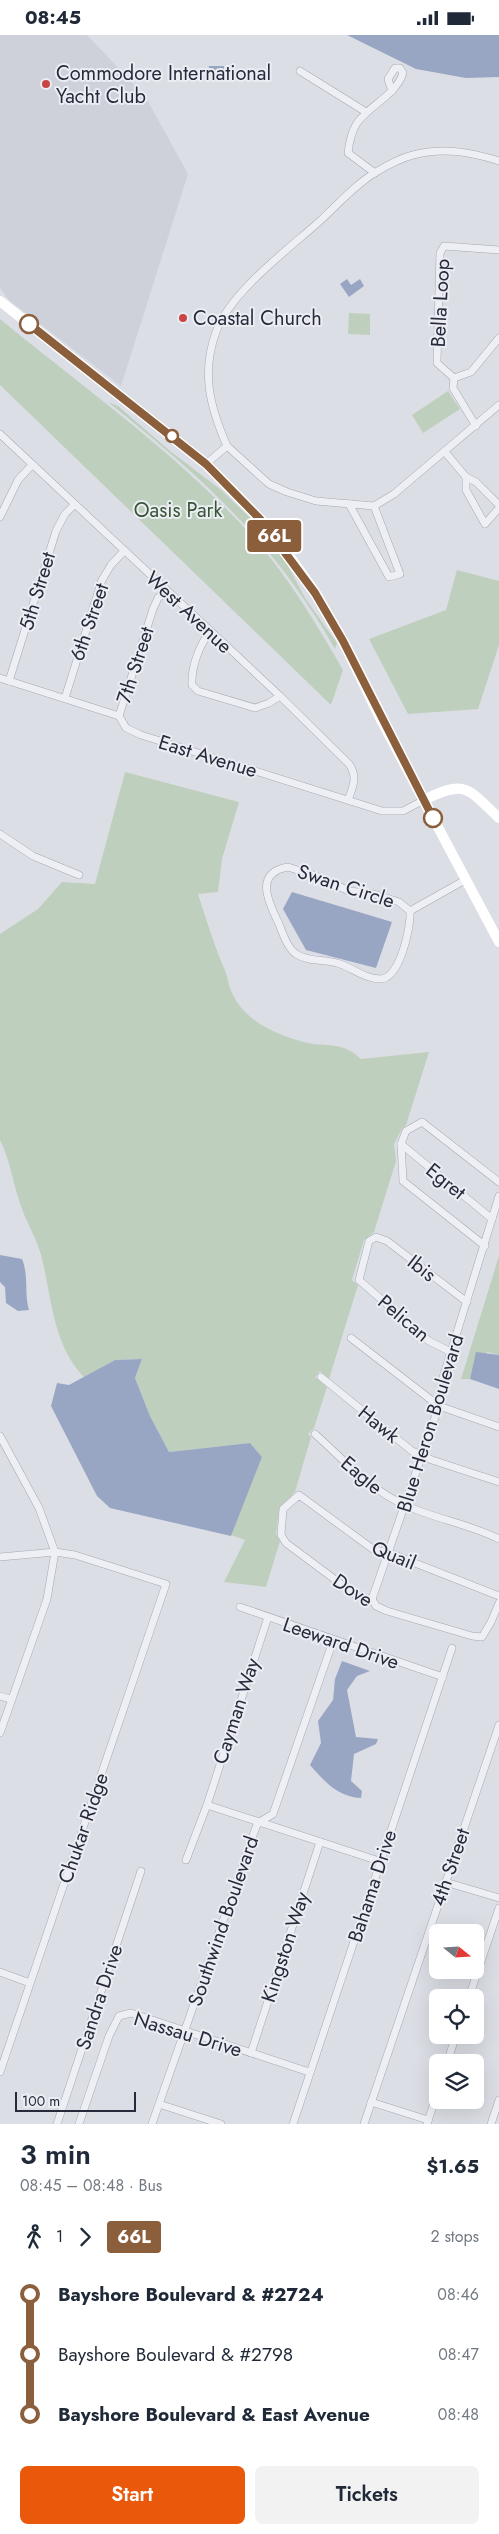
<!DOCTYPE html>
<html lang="en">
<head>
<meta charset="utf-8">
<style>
  :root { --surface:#fff; --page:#f2f2f3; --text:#1f2937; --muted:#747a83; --accent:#ea580c }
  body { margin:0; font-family:Jost,sans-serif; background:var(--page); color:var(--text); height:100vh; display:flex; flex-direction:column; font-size:19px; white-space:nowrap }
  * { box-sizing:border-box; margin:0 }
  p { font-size:16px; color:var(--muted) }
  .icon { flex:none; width:28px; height:28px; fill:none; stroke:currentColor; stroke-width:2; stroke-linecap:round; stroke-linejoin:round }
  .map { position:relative; height:2089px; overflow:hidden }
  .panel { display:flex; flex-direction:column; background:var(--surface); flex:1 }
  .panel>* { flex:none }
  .badge { padding:0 10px; border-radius:4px; font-size:18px; line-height:32px }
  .needle { width:32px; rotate:108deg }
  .tools { position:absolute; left:429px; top:1889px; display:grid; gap:10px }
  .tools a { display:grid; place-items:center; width:55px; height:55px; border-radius:8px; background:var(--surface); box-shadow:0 5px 20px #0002; font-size:25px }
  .scale { position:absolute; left:15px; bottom:12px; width:121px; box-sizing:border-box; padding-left:5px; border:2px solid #262a3a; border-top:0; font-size:14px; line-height:18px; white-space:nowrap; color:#262a3a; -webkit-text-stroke:4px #ebedf3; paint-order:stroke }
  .map>.badge { position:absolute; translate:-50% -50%; box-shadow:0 0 0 2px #fff }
  .legs { display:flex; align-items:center; gap:8px; height:55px; padding:0 20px; font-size:16px }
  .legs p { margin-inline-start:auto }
  .head { display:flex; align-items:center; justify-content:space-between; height:85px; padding:0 20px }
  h1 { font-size:28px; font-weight:600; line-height:38px }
  .primary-button { display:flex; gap:10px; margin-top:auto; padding:10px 20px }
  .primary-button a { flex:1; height:58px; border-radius:8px; background:var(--accent); color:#fff; font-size:20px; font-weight:600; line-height:58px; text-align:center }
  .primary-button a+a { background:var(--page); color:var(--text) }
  ul { padding:0 20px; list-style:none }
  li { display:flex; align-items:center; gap:18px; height:60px; font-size:19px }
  li i { display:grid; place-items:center; width:8px; height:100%; margin:0 6px; background:currentColor }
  li i::after { content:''; width:12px; height:12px; margin:-6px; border:4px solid; border-radius:50%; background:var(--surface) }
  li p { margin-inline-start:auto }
  li:first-child i { background:linear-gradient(#0000 50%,currentColor 0) }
  li:last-child i { background:linear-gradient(currentColor 50%,#0000 0) }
  .status { display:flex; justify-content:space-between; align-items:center; height:35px; padding:0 25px; background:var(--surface); direction:ltr }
  .status svg { height:14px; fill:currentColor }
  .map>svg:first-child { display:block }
</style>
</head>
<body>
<div class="status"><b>08:45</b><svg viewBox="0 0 49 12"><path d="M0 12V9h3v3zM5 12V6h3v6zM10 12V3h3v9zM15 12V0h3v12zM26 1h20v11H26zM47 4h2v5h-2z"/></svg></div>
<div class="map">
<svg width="499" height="2089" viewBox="0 0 499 2089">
  <rect width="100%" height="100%" fill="#dcdee5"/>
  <!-- built -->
  <path fill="#ced0da" d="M0,0H87L145,61L188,139L121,351L9,265L0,253Z"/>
  <!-- green -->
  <g fill="#bfcfbd">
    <path d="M349,278L370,279V300L348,299Z"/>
    <path d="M0,284C85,354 178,419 252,501C288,541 316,588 343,635L331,670L0,350Z"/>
    <path d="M448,356L460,374L423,398L412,380Z"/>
    <path d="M108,367L118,371L170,416L220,454L262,494L279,514L305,563L337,608L335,614C275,508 202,442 108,367Z"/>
    <path d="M457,535L499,546V610L478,674L408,679L369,604L446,575Z"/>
    <path d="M125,737L239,767L222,824L218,857L198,859C206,884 213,906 223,931C228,940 228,951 233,960C246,987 277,1000 304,1007C326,1013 341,1005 361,1024L429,1017L406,1090L402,1094L394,1109L396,1126L374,1197L364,1205L352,1245L358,1250L329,1344L320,1336L315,1342L327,1352L314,1393L308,1399L311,1402L295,1457L279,1474L276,1499L280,1506L266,1552L224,1547L245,1505L231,1500L262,1422L250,1408L169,1417L150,1381L135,1343L142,1324L115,1325L84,1342C54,1311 52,1267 43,1228C39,1207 29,1193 22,1174C13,1151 11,1127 0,1105V899L38,874L62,847L95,849Z"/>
    <path d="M499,1221V1320L487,1317L470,1344H461Z"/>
  </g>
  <!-- water -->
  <g fill="#98a6c4">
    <path d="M347,0H499V42L466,43L416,34Z"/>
    <path d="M209,31H224V38H208Z"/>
    <path d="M347,244L351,250L360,244L364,251L349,262L340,249Z"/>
    <path d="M292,857L392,887L376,933L306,915L283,874Z"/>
    <path d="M0,1220L22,1224C29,1241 24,1258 29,1275L18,1276L6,1268L5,1252L0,1247Z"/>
    <path d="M476,1317L499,1320V1354L470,1344Z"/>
    <path d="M142,1324L135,1343L150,1381L169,1417L250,1408L262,1422L231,1501L110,1473L97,1461L51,1371L57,1348L69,1350L115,1325Z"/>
    <path d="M342,1626L370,1636L357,1641L347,1655L356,1702L378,1704L376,1709L354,1719L351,1746L362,1756L361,1763C338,1762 325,1747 310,1730L321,1708L318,1686L333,1665L335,1644Z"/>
  </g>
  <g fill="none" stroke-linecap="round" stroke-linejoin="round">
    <!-- street casing -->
    <g stroke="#a5a8b2" stroke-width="8">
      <g id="street">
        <path d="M300,36L366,77"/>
        <path d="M375,138L348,118C349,109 352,96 357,88C371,69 396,60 403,38L400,33H395L388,44L392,56"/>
        <path d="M454,343L437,328L440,218L444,211L499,215"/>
        <path d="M476,391L453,353L454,343L471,337L499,303"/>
        <path d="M0,399L280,661L349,729C358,742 353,752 348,765"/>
        <path d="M227,411L269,449L287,457L316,466L374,471L394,459L499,370"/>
        <path d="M445,417L466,442L476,447L499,470"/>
        <path d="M206,429L227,411C210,372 201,338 216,297C230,257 290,213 321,185C338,169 356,149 376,137C386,131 401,123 413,120C443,112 471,117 499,126"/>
        <path d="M466,442V455L485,489L499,473"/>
        <path d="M349,469L389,542L400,539L374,471"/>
        <path d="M0,482L18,445L32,430"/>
        <path d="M210,597C199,610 191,633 192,650L198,656L255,673L269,668L280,661"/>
        <path d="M0,643L119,681"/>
        <path d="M9,646L56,496L65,479L74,470"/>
        <path d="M65,663L102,545L111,530L124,516"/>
        <path d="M119,681L126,693L141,700L382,776H403L424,765"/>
        <path d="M119,681L153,574L158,563L167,556"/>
        <path d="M0,799L33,821L79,840"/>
        <path d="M288,832L316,841L349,856L374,859L399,867L410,876C411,892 400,944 380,944C364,944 352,932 337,928C324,924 308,927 296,919C287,912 283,899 279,889C269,868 253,838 288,832Z"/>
        <path d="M410,876L465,845"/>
        <path d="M401,1109L492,1184"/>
        <path d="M485,1211L403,1146L401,1109L406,1096L422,1087L499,1147"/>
        <path d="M351,1303L439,1371L499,1392"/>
        <path d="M451,1317L429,1306L359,1245L369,1206L376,1202L387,1206L467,1267"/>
        <path d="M321,1342L412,1416L432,1425L499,1447"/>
        <path d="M315,1399C343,1424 370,1455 405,1470C435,1484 469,1489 499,1504"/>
        <path d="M0,1401L39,1473L55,1517L47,1564L0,1698"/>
        <path d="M0,1522L55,1517L75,1520L166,1549L0,2037"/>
        <path d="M499,1561L387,1517L374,1515L299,1460L283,1474L281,1500L286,1508L357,1561L372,1564L376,1571L387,1576L472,1601L482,1602L491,1587L499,1568"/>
        <path d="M372,1564L439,1371L442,1346L499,1161"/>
        <path d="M240,1572L443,1642"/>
        <path d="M0,1661L11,1664"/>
        <path d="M207,1770L379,1826"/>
        <path d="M186,1825L207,1770L268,1582"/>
        <path d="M445,1847L499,1863"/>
        <path d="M0,1937L30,1948"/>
        <path d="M469,1962L499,1873"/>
        <path d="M251,2018L320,1807"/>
        <path d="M447,2028L456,2000"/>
        <path d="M371,2067L428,2085"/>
        <path d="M159,2069L221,2089"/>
        <path d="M57,2089L141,1836"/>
        <path d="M79,2089L109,2001L119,1981L131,1978L309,2037"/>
        <path d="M152,2089L256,1792L258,1788L273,1779L333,1606"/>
        <path d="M293,2089L452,1613"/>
        <path d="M364,2089L499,1690"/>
        <path d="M427,2089L438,2056"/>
        <path d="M491,2089L499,2065"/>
      </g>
    </g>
    <!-- street -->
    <use href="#street" stroke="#eeeff4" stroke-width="7"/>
    <!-- secondary -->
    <g stroke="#fff" stroke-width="10">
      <path d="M0,266L206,429L260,484L283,512L315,557L343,606L381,685L499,907"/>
      <path d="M424,765C466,744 467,753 499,783"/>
    </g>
  </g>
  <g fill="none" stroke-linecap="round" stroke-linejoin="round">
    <!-- line-1 casing -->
    <g stroke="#fff" stroke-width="11">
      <path id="line-1" d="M29,289L206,429L260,484L315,558L343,606L433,783"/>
    </g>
    <!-- line-1 -->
    <use href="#line-1" stroke="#8b5e3c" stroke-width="8"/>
  </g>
  <!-- markers -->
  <g fill="#c74644" stroke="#ebedf3" stroke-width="2">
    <circle cx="46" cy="49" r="5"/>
    <circle cx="183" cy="283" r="5"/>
  </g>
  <g fill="#fff" stroke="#8b5e3c" stroke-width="2.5">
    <circle cx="29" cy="289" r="9"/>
    <circle cx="172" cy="401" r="6"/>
    <circle cx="433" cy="783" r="9"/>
  </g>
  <g text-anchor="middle" stroke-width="4" stroke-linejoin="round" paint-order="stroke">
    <!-- poi labels -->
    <g font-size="20" fill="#262a3a" stroke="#ebedf3" text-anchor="start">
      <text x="56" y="45">Commodore International<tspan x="56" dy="23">Yacht Club</tspan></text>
      <text x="193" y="290">Coastal Church</text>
    </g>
    <!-- street labels -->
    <g font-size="20" fill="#262a3a" stroke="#ebedf3">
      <text transform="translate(440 268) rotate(-87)" y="7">Bella Loop</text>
      <text transform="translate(37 556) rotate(-73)" y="7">5th Street</text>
      <text transform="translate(189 577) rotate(43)" y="7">West Avenue</text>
      <text transform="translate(89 587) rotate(-71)" y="7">6th Street</text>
      <text transform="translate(135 630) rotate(-72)" y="7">7th Street</text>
      <text transform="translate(208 721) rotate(17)" y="7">East Avenue</text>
      <text transform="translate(346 851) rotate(18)" y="7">Swan Circle</text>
      <text transform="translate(446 1146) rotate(39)" y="7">Egret</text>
      <text transform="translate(422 1233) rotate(38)" y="7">Ibis</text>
      <text transform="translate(404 1283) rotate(40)" y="7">Pelican</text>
      <text transform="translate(430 1388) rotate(-73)" y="7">Blue Heron Boulevard</text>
      <text transform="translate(379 1389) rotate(39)" y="7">Hawk</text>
      <text transform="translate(362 1440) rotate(40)" y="7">Eagle</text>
      <text transform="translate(394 1520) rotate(22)" y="7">Quail</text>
      <text transform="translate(353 1555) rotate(33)" y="7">Dove</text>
      <text transform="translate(341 1608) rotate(19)" y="7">Leeward Drive</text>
      <text transform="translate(236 1676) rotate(-72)" y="7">Cayman Way</text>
      <text transform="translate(83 1793) rotate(-71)" y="7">Chukar Ridge</text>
      <text transform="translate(450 1832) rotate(-71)" y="7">4th Street</text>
      <text transform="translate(372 1851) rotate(-72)" y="7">Bahama Drive</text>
      <text transform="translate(223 1886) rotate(-71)" y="7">Southwind Boulevard</text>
      <text transform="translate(285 1912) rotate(-72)" y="7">Kingston Way</text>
      <text transform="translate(99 1962) rotate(-72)" y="7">Sandra Drive</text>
      <text transform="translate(188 1999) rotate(17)" y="7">Nassau Drive</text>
    </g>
    <!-- park labels -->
    <g font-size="20" fill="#355534" stroke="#ebedf3">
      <text x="178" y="482">Oasis Park</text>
    </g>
  </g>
</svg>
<div class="tools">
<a><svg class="needle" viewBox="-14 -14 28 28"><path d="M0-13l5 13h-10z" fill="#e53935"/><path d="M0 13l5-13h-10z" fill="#747a83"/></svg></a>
<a><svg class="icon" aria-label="locate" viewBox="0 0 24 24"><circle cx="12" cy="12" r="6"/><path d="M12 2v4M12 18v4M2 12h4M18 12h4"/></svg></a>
<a><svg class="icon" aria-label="layers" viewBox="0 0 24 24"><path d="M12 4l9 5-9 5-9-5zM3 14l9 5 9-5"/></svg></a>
</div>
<div class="scale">100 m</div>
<b class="badge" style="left:274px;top:501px;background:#8b5e3c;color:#fff">66L</b>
</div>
<section class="panel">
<div class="head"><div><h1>3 min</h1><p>08:45 – 08:48 · Bus</p></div><b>$1.65</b></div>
<div class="legs"><svg class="icon" aria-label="walk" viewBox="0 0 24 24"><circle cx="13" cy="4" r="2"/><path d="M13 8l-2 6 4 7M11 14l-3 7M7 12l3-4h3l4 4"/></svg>1<svg class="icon" aria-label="forward" viewBox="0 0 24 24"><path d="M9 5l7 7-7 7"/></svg><b class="badge" style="background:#8b5e3c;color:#fff">66L</b><p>2 stops</p></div>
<ul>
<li><i style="color:#8b5e3c"></i><b>Bayshore Boulevard &amp; #2724</b><p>08:46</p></li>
<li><i style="color:#8b5e3c"></i><span>Bayshore Boulevard &amp; #2798</span><p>08:47</p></li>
<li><i style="color:#8b5e3c"></i><b>Bayshore Boulevard &amp; East Avenue</b><p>08:48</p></li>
</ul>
<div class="primary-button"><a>Start</a><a>Tickets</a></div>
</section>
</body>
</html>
